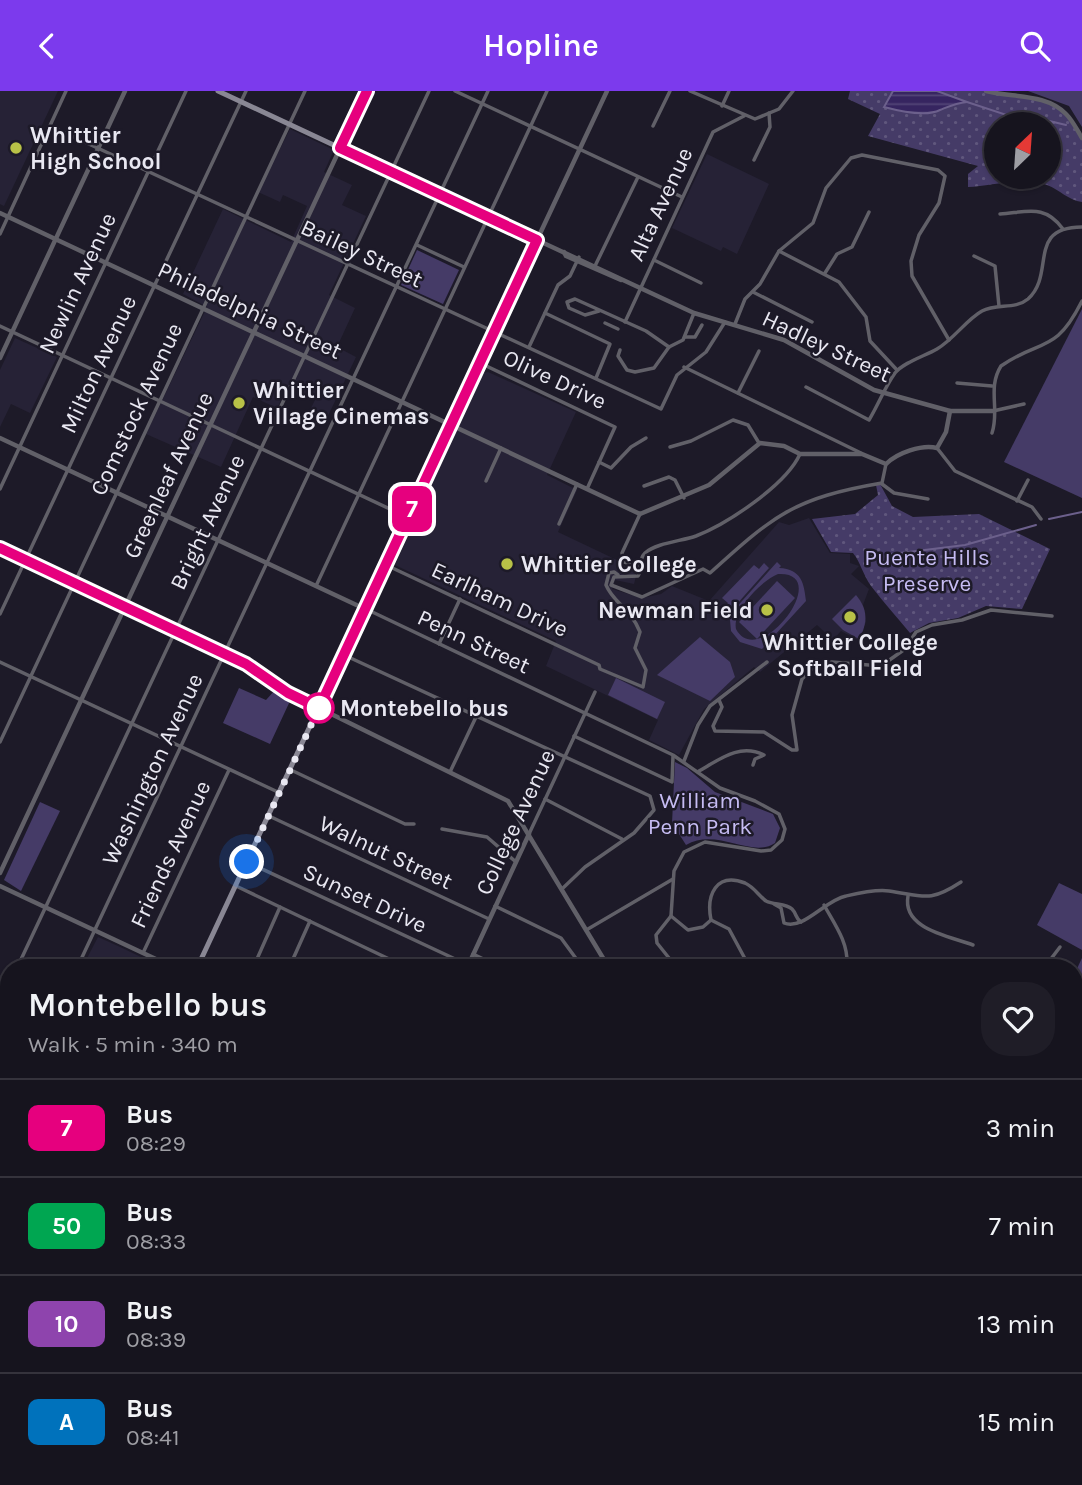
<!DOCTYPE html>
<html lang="en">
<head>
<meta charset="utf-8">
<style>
  :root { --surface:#16141e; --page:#1f1d27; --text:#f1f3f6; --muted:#9e9ea4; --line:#35333c; --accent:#7c3aed }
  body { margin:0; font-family:Karla,sans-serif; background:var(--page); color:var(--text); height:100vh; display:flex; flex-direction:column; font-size:26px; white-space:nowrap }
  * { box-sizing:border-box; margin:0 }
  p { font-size:23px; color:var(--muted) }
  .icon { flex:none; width:38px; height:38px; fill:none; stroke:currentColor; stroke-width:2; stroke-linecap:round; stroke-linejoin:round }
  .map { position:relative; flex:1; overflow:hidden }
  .sheet { position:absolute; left:0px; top:868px; width:1083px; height:527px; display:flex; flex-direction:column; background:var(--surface); border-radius:28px 28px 0 0; box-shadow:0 2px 5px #0004,0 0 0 2px var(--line) }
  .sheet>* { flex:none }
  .badge { padding:0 14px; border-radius:10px; font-size:24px; line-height:46px }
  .needle { width:46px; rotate:25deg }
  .controls { position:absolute; left:984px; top:21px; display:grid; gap:14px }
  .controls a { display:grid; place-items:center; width:77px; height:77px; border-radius:50%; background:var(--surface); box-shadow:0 2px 5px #0004,0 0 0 2px var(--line); font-size:35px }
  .you { position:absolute; width:35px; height:35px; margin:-18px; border:5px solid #fff; border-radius:50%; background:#1a73e8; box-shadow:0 0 0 10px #1a73e833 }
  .map>.badge { position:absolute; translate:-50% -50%; box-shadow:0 0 0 4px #fff }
  .round { display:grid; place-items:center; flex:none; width:74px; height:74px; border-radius:28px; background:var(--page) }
  .headline { display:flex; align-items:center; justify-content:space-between; height:119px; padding:0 28px }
  h1 { font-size:33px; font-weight:600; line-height:52px }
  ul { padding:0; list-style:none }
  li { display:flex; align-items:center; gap:21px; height:98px; padding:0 28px; border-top:2px solid var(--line) }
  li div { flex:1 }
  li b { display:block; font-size:26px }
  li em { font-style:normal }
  li .badge { min-width:77px; font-weight:700; text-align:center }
  header { display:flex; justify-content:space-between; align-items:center; height:91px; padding:0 28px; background:var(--accent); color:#fff; font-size:32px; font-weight:600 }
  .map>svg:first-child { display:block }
</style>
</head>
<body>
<header><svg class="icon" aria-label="back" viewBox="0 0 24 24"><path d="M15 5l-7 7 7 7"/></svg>Hopline<svg class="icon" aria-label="search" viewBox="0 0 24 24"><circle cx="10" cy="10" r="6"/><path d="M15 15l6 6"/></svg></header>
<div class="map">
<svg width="1082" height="1394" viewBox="0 0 1082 1394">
  <defs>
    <pattern id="grass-dots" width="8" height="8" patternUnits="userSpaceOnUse" patternTransform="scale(1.75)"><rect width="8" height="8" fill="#453b67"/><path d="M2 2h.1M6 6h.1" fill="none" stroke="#60577d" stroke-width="1.8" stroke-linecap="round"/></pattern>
    <pattern id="water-rules" width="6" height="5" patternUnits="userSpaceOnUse" patternTransform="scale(1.75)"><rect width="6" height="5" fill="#362560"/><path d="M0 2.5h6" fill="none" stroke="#534577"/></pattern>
  </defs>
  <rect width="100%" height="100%" fill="#1d1a28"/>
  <!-- built -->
  <g fill="#262236">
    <path d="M0,0H58L4,115L0,113Z"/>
    <path d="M290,38L334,59L324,81L352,94L342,114L366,125L329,204L355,217L337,256L356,266L328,325L311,317L315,309L288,296L277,317L253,306L221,376L146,343L207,216L183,203L223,118L291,151L307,115L283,104L280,111L258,101Z"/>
    <path d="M707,63L769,93L737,163L723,156L721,160L672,137Z"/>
    <path d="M15,247L57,266L30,322L11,313L0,336V279Z"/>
    <path d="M488,281L576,321L547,384L577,399L558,441L619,470L621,474L638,478L634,493L615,489L612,498L642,507L661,503L672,495L709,510L779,431L789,434L809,427L830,462L850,463V472L859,475L851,483L869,498L863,514L866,531L858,549L841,540L833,549L817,534L760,581L754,576L704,618L679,664L649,649L658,629L546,575L556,550L395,474L483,282Z"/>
    <path d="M98,846L118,855L164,877H82Z"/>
    <path d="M9,1170V1339L0,1323V1174Z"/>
  </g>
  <!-- grass -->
  <g fill="url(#grass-dots)" fill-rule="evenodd">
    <path d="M850,0H983L1041,9L1064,20L1082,47V111C1068,109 1060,99 1047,94C1024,85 992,95 968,96V83L978,75L868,45L880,23L848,8ZM996,33H1048V86H996Z"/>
    <path d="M880,393L892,415L913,426L979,423L1050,458L1022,518L986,515L958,527L929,532L910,542C897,526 883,511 871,495C863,484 861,472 853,462L831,461L812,428L855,423L878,404L876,394Z"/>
  </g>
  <!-- park -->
  <g fill="#453b67" fill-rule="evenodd">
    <path d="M1028,0H1082V36L1069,15Z"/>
    <path d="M417,159L459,179L443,213L401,194Z"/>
    <path d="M1082,218V407L1004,371Z"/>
    <path d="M777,471L781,475L779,477C802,478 804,493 806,510L762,558L740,551L731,540L730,529L734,519ZM778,483C835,480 759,581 736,538C732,520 762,489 778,483Z"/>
    <path d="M764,472L769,477L728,523L722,518L728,512L722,507L754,474L759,478Z"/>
    <path d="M777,490L795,507L757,548L739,531Z"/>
    <path d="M856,504C868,518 868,532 859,548L843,539L832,528Z"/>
    <path d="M700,546L730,571L735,586L710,610L657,584Z"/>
    <path d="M616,587L665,611L657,628L608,604Z"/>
    <path d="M239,597L266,609L275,599L290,610L270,653L223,632Z"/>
    <path d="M675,671L687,677L715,701L773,723L780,737L775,752C752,768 717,736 686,754L672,732Z"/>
    <path d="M40,711L60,720L21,800L4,789Z"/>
    <path d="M1059,792L1082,803V859L1037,834Z"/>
    <path d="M1082,867V1084L1074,1080V884Z"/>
  </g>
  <!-- water -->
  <path fill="url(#water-rules)" stroke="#6c608c" stroke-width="2" d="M893,0H937L967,11C956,12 950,15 940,19C926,26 899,20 884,16Z"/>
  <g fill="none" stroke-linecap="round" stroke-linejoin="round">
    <!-- stream -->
    <g stroke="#6c608c" stroke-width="2">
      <path d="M967,11L1022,29L1041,28L1066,34"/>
      <path d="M1049,428L1082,421"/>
      <path d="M892,463L965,454L1036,434"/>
    </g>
    <!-- minor -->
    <g stroke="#616068" stroke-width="3.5">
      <path d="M455,0L682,106"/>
      <path d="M690,0L755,28L779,18L793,0"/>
      <path d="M722,15L729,0"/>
      <path d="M50,35L661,318L677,284L706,261L725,231"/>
      <path d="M653,35L670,0"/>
      <path d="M754,69L770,36L769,22"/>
      <path d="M1000,123C1028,121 1045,113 1063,138"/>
      <path d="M0,143L66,0"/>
      <path d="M417,154L464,176"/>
      <path d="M779,160L839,191L866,226L870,250L897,279"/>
      <path d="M974,165L995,175L999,215"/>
      <path d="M654,169L701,192"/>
      <path d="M595,175L638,86"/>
      <path d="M825,182L837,163L852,156L869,121"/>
      <path d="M753,201L812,231"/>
      <path d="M599,220L585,224L569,217L567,211L575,208L646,240L669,256"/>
      <path d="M545,222L610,253L596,287"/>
      <path d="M625,231L713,41L744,25"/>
      <path d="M605,232L618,238"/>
      <path d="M735,233L745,208L760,193L779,160L813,132L826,97L851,67L862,64L938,79L945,85L939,112L919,144L911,170L912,185L949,249"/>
      <path d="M0,235L407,426"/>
      <path d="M685,246H695L702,234"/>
      <path d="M529,256L558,194L570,185L579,166"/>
      <path d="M669,256L683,249L694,222"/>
      <path d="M620,259L618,265L627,279L635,281L654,277L669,256"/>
      <path d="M480,272L615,336L587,398"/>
      <path d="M684,276L861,362"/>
      <path d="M957,292L992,295"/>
      <path d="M806,296L869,329C878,314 885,296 895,282C904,271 925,265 937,258C954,248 966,229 982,220C997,212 1015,219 1028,208C1056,183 1026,136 1082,136"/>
      <path d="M738,302L759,260"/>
      <path d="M993,320L1024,313"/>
      <path d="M992,342C1000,319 987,297 1001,275C1041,247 1055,264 1082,210"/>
      <path d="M670,356L691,350L733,329L748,334L759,352"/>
      <path d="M937,357L955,380L1032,416L1041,428"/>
      <path d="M800,363C786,394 727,433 696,445C682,450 656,452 645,462C637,470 643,478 638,485L614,486L611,494L642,506L703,478L710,482C774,424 794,407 882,392L886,373"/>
      <path d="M599,371L611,377L631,356L646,347"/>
      <path d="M486,390L501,357"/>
      <path d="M882,393L894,402L928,408"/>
      <path d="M644,395L669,386L675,389L684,407"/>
      <path d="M0,398L186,0"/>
      <path d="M1017,410L1028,389"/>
      <path d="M559,433L577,393"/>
      <path d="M386,474L599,574L600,578L643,596L646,579L635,557L640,541C630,516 614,513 606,494L609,482L614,481L618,484"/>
      <path d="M639,475L624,471L622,462L640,423"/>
      <path d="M316,495L547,0"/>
      <path d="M366,518L673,664L720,697L755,710L779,723L785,738L782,749L771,759L761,760L705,751L684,761L674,780L671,825L656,844L657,852L677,877"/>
      <path d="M0,523L246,0"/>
      <path d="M439,553L460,508"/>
      <path d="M344,564L650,705L654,719L634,742L585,776L563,797"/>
      <path d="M0,571L280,702"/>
      <path d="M719,609L722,616L713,635L715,640L764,641L792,659H797L792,624L802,588L812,578L832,571L881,575L905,558L916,541L932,534L962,529L991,519L1052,525"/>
      <path d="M574,645L672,691L673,665"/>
      <path d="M0,651L305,0"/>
      <path d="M684,670L698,634L710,615L767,571"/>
      <path d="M291,679L405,733H414"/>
      <path d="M699,680C720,668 740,652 764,664L755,668L753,674"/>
      <path d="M450,681L476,626"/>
      <path d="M545,708L622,748"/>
      <path d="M269,725L489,828"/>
      <path d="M442,738L487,746L516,771"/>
      <path d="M529,743L595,601"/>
      <path d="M247,771L468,874"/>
      <path d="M236,795L408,877"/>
      <path d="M908,805C902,838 949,845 973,854"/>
      <path d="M774,813L781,817L784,832C803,840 825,809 846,805C859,802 876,798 889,800C924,805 929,812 961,791"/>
      <path d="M824,814C835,834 848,851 847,873"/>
      <path d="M495,815L561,847L583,877"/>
      <path d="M671,825L688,839L703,836L711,829"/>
      <path d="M711,829C706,804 716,781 745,792C754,796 759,805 766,810C774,814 786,812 792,818C797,823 795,827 801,831"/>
      <path d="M711,829L729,838L750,877"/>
      <path d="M588,838L673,788"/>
      <path d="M143,862L229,679"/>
      <path d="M473,863L502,877"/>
      <path d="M17,877L429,0"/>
      <path d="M77,877L488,0"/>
      <path d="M253,877L280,816"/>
      <path d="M289,877L310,830"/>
      <path d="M823,877L836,873L881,877"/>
      <path d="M1044,877L1060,856"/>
      <path d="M0,912L9,894"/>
      <path d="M0,1066L9,1062"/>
      <path d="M0,1116L9,1112"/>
      <path d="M1074,1170L1082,1153"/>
      <path d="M1074,1192L1082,1195"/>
      <path d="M1074,1249L1082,1262"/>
      <path d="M1074,1326L1082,1321"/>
      <path d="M42,1386L45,1394"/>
      <path d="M85,1386L89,1394"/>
      <path d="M136,1386L140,1394"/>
      <path d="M298,1386L303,1394"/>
      <path d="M351,1386L356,1394"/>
      <path d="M398,1386L403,1394"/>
      <path d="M446,1386L451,1394"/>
      <path d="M981,1386L984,1394"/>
      <path d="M151,1394L169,1386"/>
      <path d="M323,1394L336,1386"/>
      <path d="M481,1394L494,1386"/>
      <path d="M577,1394L591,1386"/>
      <path d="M661,1394L674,1386"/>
      <path d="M748,1394L761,1386"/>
      <path d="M854,1394L867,1386"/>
      <path d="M1077,1394L1082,1391"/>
    </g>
    <!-- tertiary -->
    <g stroke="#616068" stroke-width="4.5">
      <path d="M607,0L537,149L694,222L784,249L874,299L950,320H993"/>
      <path d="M986,0C1012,7 1046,2 1066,23C1073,30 1077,39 1082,47"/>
      <path d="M0,122L640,423L709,394L760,352L784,355L800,363H862L886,373C897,362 922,353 937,357L946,341L950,320"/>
      <path d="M564,161L566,165L621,189"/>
      <path d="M0,267L125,0"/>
      <path d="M0,347L365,518"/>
      <path d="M319,617L508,710L609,877"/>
      <path d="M0,782L367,0"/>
      <path d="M0,795L175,877"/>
      <path d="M467,877L529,743"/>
      <path d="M683,1386L687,1394"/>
      <path d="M920,1386L925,1394"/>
      <path d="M10,1394L27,1386"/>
    </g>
    <!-- secondary -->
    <g stroke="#898794" stroke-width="5">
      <path d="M0,457L246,573L288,602L319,617"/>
      <path d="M197,877L537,149L218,0"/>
    </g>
    <!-- primary -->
    <g stroke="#a8a5b5" stroke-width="7">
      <path d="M0,1013L9,1028"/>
      <path d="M0,1025L9,1040"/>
      <path d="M0,1163L9,1158"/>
      <path d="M0,1170L9,1166"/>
      <path d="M211,1386L215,1394"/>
      <path d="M218,1386L223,1394"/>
    </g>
  </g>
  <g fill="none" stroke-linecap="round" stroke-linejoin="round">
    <!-- line casing -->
    <g stroke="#fff" stroke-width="16">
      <path id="line" d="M0,457L246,573L288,602L319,617L537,149L340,57L367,0"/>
    </g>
    <!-- line -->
    <use href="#line" stroke="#e6007e" stroke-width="10"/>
    <!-- walk -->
    <path stroke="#e9e8f2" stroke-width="7" stroke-dasharray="0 12.6" d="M247,771L319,617"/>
  </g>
  <!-- markers -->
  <g fill="#b8c147" stroke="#1d1a28" stroke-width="2.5">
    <circle cx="16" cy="57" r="7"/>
    <circle cx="239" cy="312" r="7"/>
    <circle cx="507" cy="473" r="7"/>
    <circle cx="767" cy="519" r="7"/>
    <circle cx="850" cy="526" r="7"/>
  </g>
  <circle fill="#fff" stroke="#e6007e" stroke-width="3.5" cx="319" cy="617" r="14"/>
  <g text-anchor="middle" stroke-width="5" stroke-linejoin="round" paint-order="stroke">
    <!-- poi labels -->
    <g font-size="23" font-weight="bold" fill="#e9e8f2" stroke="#1d1a28" text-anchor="start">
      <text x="30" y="52">Whittier<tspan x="30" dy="26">High School</tspan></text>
      <text x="253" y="307">Whittier<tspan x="253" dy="26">Village Cinemas</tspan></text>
      <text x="521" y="481">Whittier College</text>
      <text x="753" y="527" text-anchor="end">Newman Field</text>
      <text x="850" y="559" text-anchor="middle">Whittier College<tspan x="850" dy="26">Softball Field</tspan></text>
    </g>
    <!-- street labels -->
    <g font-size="23" fill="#e9e8f2" stroke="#1d1a28">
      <text transform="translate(660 113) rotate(-65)" y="8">Alta Avenue</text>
      <text transform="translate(362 162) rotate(25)" y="8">Bailey Street</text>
      <text transform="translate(77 192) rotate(-65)" y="8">Newlin Avenue</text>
      <text transform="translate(250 219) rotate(25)" y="8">Philadelphia Street</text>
      <text transform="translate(827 255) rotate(25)" y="8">Hadley Street</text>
      <text transform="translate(98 273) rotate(-65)" y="8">Milton Avenue</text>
      <text transform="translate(555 288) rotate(25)" y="8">Olive Drive</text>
      <text transform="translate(136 318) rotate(-65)" y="8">Comstock Avenue</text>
      <text transform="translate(168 384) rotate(-65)" y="8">Greenleaf Avenue</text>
      <text transform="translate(207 431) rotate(-65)" y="8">Bright Avenue</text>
      <text transform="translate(500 508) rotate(25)" y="8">Earlham Drive</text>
      <text transform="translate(474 550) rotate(25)" y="8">Penn Street</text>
      <text transform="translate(152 678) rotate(-65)" y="8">Washington Avenue</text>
      <text transform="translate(515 731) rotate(-65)" y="8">College Avenue</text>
      <text transform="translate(386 761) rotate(25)" y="8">Walnut Street</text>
      <text transform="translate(170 763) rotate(-65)" y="8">Friends Avenue</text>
      <text transform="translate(365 807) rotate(25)" y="8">Sunset Drive</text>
    </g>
    <!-- park labels -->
    <g font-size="23" fill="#c6bcf3" stroke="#1d1a28">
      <text x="927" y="474">Puente Hills<tspan x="927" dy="26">Preserve</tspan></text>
      <text x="700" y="717">William<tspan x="700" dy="26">Penn Park</tspan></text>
    </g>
    <!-- stop labels -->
    <g font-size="23" font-weight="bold" fill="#e9e8f2" stroke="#1d1a28" text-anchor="start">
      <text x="340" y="625">Montebello bus</text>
    </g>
  </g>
</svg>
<div class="controls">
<a><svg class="needle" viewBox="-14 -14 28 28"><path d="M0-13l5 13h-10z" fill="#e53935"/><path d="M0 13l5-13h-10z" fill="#9e9ea4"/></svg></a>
</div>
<div class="you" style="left:247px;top:771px"></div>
<b class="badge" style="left:412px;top:418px;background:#e6007e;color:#fff">7</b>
<section class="sheet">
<div class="headline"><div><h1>Montebello bus</h1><p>Walk · 5 min · 340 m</p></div><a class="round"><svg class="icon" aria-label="heart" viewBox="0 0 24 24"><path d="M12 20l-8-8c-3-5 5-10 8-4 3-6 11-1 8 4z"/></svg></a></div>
<ul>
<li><span class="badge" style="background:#e6007e;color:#fff">7</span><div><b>Bus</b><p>08:29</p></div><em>3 min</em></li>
<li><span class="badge" style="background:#00a651;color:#fff">50</span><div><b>Bus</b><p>08:33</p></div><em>7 min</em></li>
<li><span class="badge" style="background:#8e44ad;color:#fff">10</span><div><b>Bus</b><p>08:39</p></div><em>13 min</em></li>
<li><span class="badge" style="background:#0072bc;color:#fff">A</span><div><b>Bus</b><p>08:41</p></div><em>15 min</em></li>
</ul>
</section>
</div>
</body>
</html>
